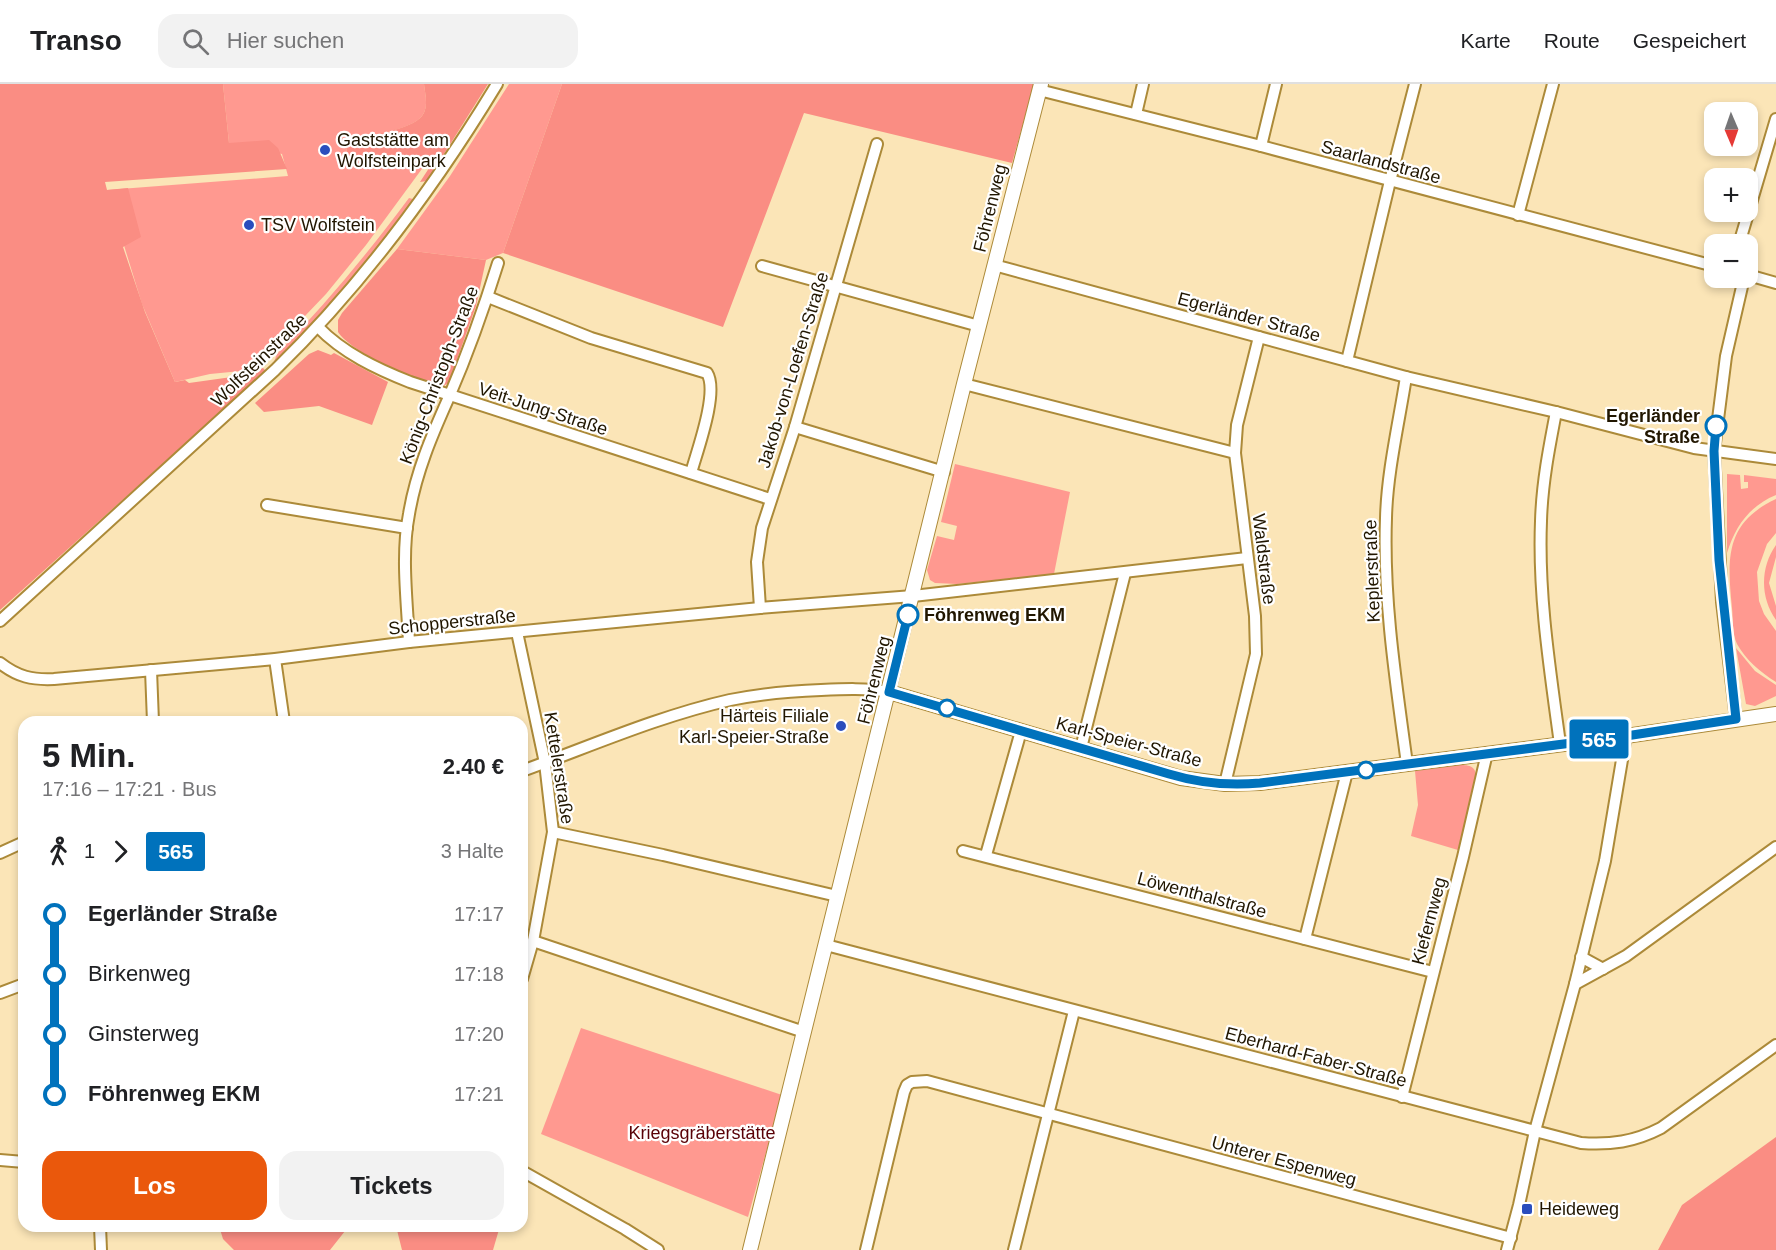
<!DOCTYPE html>
<html lang="de">
<head>
<meta charset="utf-8">
<style>
  :root { --surface:#fff; --page:#f2f2f2; --text:#202124; --muted:#757577; --line:#e0e0e0; --accent:#ea580c }
  body { margin:0; font-family:Helvetica,sans-serif; background:var(--page); color:var(--text); height:100vh; display:flex; flex-direction:column; font-size:22px; white-space:nowrap }
  * { box-sizing:border-box; margin:0 }
  p { font-size:20px; color:var(--muted) }
  .icon { flex:none; width:33px; height:33px; fill:none; stroke:currentColor; stroke-width:2; stroke-linecap:round; stroke-linejoin:round }
  .map { position:relative; flex:1; overflow:hidden }
  .details { position:absolute; left:18px; top:632px; width:510px; height:516px; display:flex; flex-direction:column; background:var(--surface); border-radius:18px; box-shadow:0 3px 9px #0003 }
  .details>* { flex:none }
  .badge { padding:0 12px; border-radius:4px; font-size:21px; line-height:39px }
  .needle { width:39px; rotate:178deg }
  .tools { position:absolute; left:1704px; top:18px; display:grid; gap:12px }
  .tools a { display:grid; place-items:center; width:54px; height:54px; border-radius:12px; background:var(--surface); box-shadow:0 3px 9px #0003; font-size:30px }
  .map>.badge { position:absolute; translate:-50% -50%; box-shadow:0 0 0 3px #fff }
  .legs { display:flex; align-items:center; gap:9px; height:66px; padding:0 24px; font-size:20px }
  .legs p { margin-inline-start:auto }
  .summary { display:flex; align-items:center; justify-content:space-between; height:102px; padding:0 24px }
  h1 { font-size:33px; font-weight:800; line-height:45px }
  .cta { display:flex; gap:12px; margin-top:auto; padding:12px 24px }
  .cta a { flex:1; height:69px; border-radius:18px; background:var(--accent); color:#fff; font-size:24px; font-weight:800; line-height:69px; text-align:center }
  .cta a+a { background:var(--page); color:var(--text) }
  ul { padding:0 24px; list-style:none }
  li { display:flex; align-items:center; gap:21px; height:60px; font-size:22px }
  li i { display:grid; place-items:center; width:9px; height:100%; margin:0 8px; background:currentColor }
  li i::after { content:''; width:15px; height:15px; margin:-8px; border:4px solid; border-radius:50%; background:var(--surface) }
  li p { margin-inline-start:auto }
  li:first-child i { background:linear-gradient(#0000 50%,currentColor 0) }
  li:last-child i { background:linear-gradient(currentColor 50%,#0000 0) }
  header { display:flex; align-items:center; gap:36px; box-sizing:border-box; height:84px; padding:0 30px; background:var(--surface); border-bottom:2px solid var(--line) }
  header strong { font-size:28px }
  nav { display:flex; gap:33px; margin-inline-start:auto; font-size:21px }
  .search { width:420px; height:54px; background:var(--page); display:flex; align-items:center; gap:15px; box-sizing:border-box; padding:0 21px; border-radius:18px; color:var(--muted); font-size:22px }
  .map>svg:first-child { display:block }
</style>
</head>
<body>
<header>
<strong>Transo</strong>
<div class="search"><svg class="icon" aria-label="search" viewBox="0 0 24 24"><circle cx="10" cy="10" r="6"/><path d="M15 15l6 6"/></svg>Hier suchen</div>
<nav><a>Karte</a><a>Route</a><a>Gespeichert</a></nav>
</header>
<div class="map">
<svg width="1776" height="1166" viewBox="0 0 1776 1166">
  <rect width="100%" height="100%" fill="#fbe5b7"/>
  <!-- green -->
  <g fill="#ff9990">
    <path d="M223,0H424C425,10 429,23 422,32C410,47 364,52 346,56L347,80L377,85L427,78L366,161L326,210L261,278L241,287L210,290L175,298L142,220L107,106L288,92L282,70L229,59Z"/>
    <path d="M509,0H562L503,169L486,176L397,165L450,92Z"/>
    <path d="M409,114L413,115V117L383,159L318,236L274,278L277,270C325,221 368,169 409,114Z"/>
    <path d="M955,380L1070,408L1054,490L957,500L935,499L930,496L927,486L937,452L954,456L957,442L941,438Z"/>
    <path d="M1727,390L1740,391L1741,405L1748,404V398H1744V391L1776,395V411C1749,422 1735,443 1727,469Z"/>
    <path d="M1776,415V449L1767,460L1757,488L1759,517L1764,530L1776,547V598C1760,588 1746,576 1737,560C1732,550 1733,534 1732,524C1727,474 1725,439 1776,415Z"/>
    <path d="M1776,461V473L1769,499L1776,522V536C1760,514 1760,483 1776,461Z"/>
    <path d="M1736,564L1755,587L1776,601V612L1755,622L1746,620Z"/>
    <path d="M1458,681C1468,681 1476,681 1476,693L1458,766L1411,752L1418,721L1415,687Z"/>
    <path d="M581,944L782,1011L748,1133L541,1050Z"/>
  </g>
  <!-- forest -->
  <g fill="#fa8d83">
    <path d="M0,0H223L229,59L269,56L278,64L287,85L105,98L107,106L128,104L141,153L123,163L145,228L175,298L185,296L189,299L246,291L263,284L266,287L0,526Z"/>
    <path d="M424,0H488L427,97L420,98L431,81L427,78L377,85L347,80L346,55C363,53 411,46 422,32C429,23 425,10 424,0Z"/>
    <path d="M562,0H1034L1012,79L804,29L723,243L503,169Z"/>
    <path d="M397,165L486,176L476,222L449,298L444,302C421,303 350,267 338,248V236L342,229Z"/>
    <path d="M318,266L331,271L334,269L388,298L372,341L319,322L264,328L255,319L309,270Z"/>
    <path d="M1776,1053V1166H1658L1682,1121Z"/>
    <path d="M219,1142L257,1148L259,1142H349L330,1166H234L223,1155Z"/>
    <path d="M396,1142H500L493,1166H402Z"/>
  </g>
  <g fill="none" stroke-linecap="round" stroke-linejoin="round">
    <!-- minor casing -->
    <g stroke="#ac8a39" stroke-width="14">
      <g id="minor">
        <path d="M1039,6L1261,62L1714,182"/>
        <path d="M1136,30L1143,0"/>
        <path d="M1261,62L1276,0"/>
        <path d="M1518,131L1553,0"/>
        <path d="M1739,160L1776,35"/>
        <path d="M994,181L1406,293L1556,328L1694,364L1776,375"/>
        <path d="M762,182L979,242"/>
        <path d="M1748,191L1776,199"/>
        <path d="M488,213L591,254L707,289C719,308 697,367 691,389"/>
        <path d="M318,243C343,269 377,285 410,298L770,415"/>
        <path d="M1347,277L1390,97L1415,0"/>
        <path d="M1406,293C1399,338 1387,389 1386,434C1383,516 1396,599 1407,680"/>
        <path d="M964,300L1235,369"/>
        <path d="M1556,328C1549,364 1542,400 1541,437C1538,511 1550,586 1560,660"/>
        <path d="M795,343L944,388"/>
        <path d="M267,421L407,444"/>
        <path d="M760,524L757,478L762,444L795,343L877,60"/>
        <path d="M0,537L275,286C362,201 434,104 497,0"/>
        <path d="M517,548L545,679L553,748L533,857L522,895"/>
        <path d="M409,558C407,516 401,471 409,430C416,388 432,351 449,313C468,269 484,224 498,179"/>
        <path d="M275,575L284,638"/>
        <path d="M0,579C18,593 32,596 54,595L275,575L409,558L760,524L913,512L1247,474"/>
        <path d="M151,586L153,638"/>
        <path d="M1736,635L1722,518L1714,367L1726,272L1744,194"/>
        <path d="M1081,664L1125,489"/>
        <path d="M522,687C591,662 659,632 730,616C760,610 791,607 821,606C844,605 867,604 889,608"/>
        <path d="M1225,700L1256,570L1255,532L1235,369L1237,341L1259,253"/>
        <path d="M553,748L663,771L837,812"/>
        <path d="M963,767L1433,888"/>
        <path d="M0,769L24,758"/>
        <path d="M986,771L1021,647"/>
        <path d="M1305,855L1347,688"/>
        <path d="M533,857L804,948"/>
        <path d="M826,861L1581,1059C1611,1061 1634,1058 1661,1044L1776,961"/>
        <path d="M1581,873L1603,885"/>
        <path d="M1575,900L1626,872L1776,763"/>
        <path d="M0,909L24,900"/>
        <path d="M1402,1013L1463,773L1487,669"/>
        <path d="M0,1076L24,1078"/>
        <path d="M522,1087L625,1145L658,1166"/>
        <path d="M100,1142L101,1166"/>
        <path d="M866,1166L904,1008L907,1001L912,998L927,997L1511,1154"/>
        <path d="M1014,1166L1074,927"/>
        <path d="M1507,1166L1519,1121L1535,1047L1575,900L1605,777L1626,652"/>
      </g>
    </g>
    <!-- tertiary casing -->
    <g stroke="#ac8a39" stroke-width="16">
      <g id="tertiary">
        <path d="M889,608L1181,694L1225,700L1260,699L1626,652L1776,630"/>
        <path d="M750,1166L964,300L1041,0"/>
      </g>
    </g>
    <!-- minor -->
    <use href="#minor" stroke="#fff" stroke-width="10"/>
    <!-- tertiary -->
    <use href="#tertiary" stroke="#fff" stroke-width="14"/>
  </g>
  <g fill="none" stroke-linecap="round" stroke-linejoin="round">
    <!-- line-1 casing -->
    <g stroke="#fff" stroke-width="14">
      <path id="line-1" d="M908,531L889,608L1169,690C1199,699 1229,702 1260,699L1626,652L1736,635L1719,476L1714,367L1716,342"/>
    </g>
    <!-- line-1 -->
    <use href="#line-1" stroke="#0072bc" stroke-width="9"/>
  </g>
  <!-- markers -->
  <g fill="#2a4dbd" stroke="#fff" stroke-width="2">
    <circle cx="325" cy="66" r="6"/>
    <circle cx="249" cy="141" r="6"/>
    <circle cx="841" cy="642" r="6"/>
    <rect x="1521" y="1119" width="12" height="12" rx="3"/>
  </g>
  <g fill="#fff" stroke="#0072bc" stroke-width="3">
    <circle cx="1716" cy="342" r="10"/>
    <circle cx="908" cy="531" r="10"/>
    <circle cx="947" cy="624" r="8"/>
    <circle cx="1366" cy="686" r="8"/>
  </g>
  <g text-anchor="middle" stroke-width="4.5" stroke-linejoin="round" paint-order="stroke">
    <!-- poi labels -->
    <g font-size="18" fill="#211600" stroke="#fff" text-anchor="start">
      <text x="337" y="62">Gaststätte am<tspan x="337" dy="21">Wolfsteinpark</tspan></text>
      <text x="261" y="147">TSV Wolfstein</text>
      <text x="829" y="638" text-anchor="end">Härteis Filiale<tspan x="829" dy="21">Karl-Speier-Straße</tspan></text>
      <text x="1539" y="1131">Heideweg</text>
    </g>
    <!-- street labels -->
    <g font-size="18" fill="#211600" stroke="#fff">
      <text transform="translate(1381 78) rotate(15)" y="6">Saarlandstraße</text>
      <text transform="translate(990 124) rotate(-76)" y="6">Föhrenweg</text>
      <text transform="translate(1249 233) rotate(15)" y="6">Egerländer Straße</text>
      <text transform="translate(259 276) rotate(-44)" y="6">Wolfsteinstraße</text>
      <text transform="translate(793 286) rotate(-73)" y="6">Jakob-von-Loefen-Straße</text>
      <text transform="translate(439 291) rotate(-69)" y="6">König-Christoph-Straße</text>
      <text transform="translate(543 325) rotate(18)" y="6">Veit-Jung-Straße</text>
      <text transform="translate(1264 475) rotate(83)" y="6">Waldstraße</text>
      <text transform="translate(1372 487) rotate(-92)" y="6">Keplerstraße</text>
      <text transform="translate(452 538) rotate(-6)" y="6">Schopperstraße</text>
      <text transform="translate(874 596) rotate(-76)" y="6">Föhrenweg</text>
      <text transform="translate(1129 658) rotate(15)" y="6">Karl-Speier-Straße</text>
      <text transform="translate(559 684) rotate(81)" y="6">Kettelerstraße</text>
      <text transform="translate(1202 811) rotate(15)" y="6">Löwenthalstraße</text>
      <text transform="translate(1429 837) rotate(-75)" y="6">Kiefernweg</text>
      <text transform="translate(1316 973) rotate(15)" y="6">Eberhard-Faber-Straße</text>
      <text transform="translate(1284 1077) rotate(15)" y="6">Unterer Espenweg</text>
    </g>
    <!-- stop labels -->
    <g font-size="18" font-weight="bold" fill="#211600" stroke="#fff" text-anchor="end">
      <text x="1700" y="338">Egerländer<tspan x="1700" dy="21">Straße</tspan></text>
      <text x="924" y="537" text-anchor="start">Föhrenweg EKM</text>
    </g>
    <!-- park labels -->
    <g font-size="18" fill="#590006" stroke="#fff">
      <text x="702" y="1055">Kriegsgräberstätte</text>
    </g>
  </g>
</svg>
<div class="tools">
<a><svg class="needle" viewBox="-14 -14 28 28"><path d="M0-13l5 13h-10z" fill="#e53935"/><path d="M0 13l5-13h-10z" fill="#757577"/></svg></a>
<a>+</a>
<a>−</a>
</div>
<b class="badge" style="left:1599px;top:655px;background:#0072bc;color:#fff">565</b>
<section class="details">
<div class="summary"><div><h1>5 Min.</h1><p>17:16 – 17:21 · Bus</p></div><b>2.40 €</b></div>
<div class="legs"><svg class="icon" aria-label="walk" viewBox="0 0 24 24"><circle cx="13" cy="4" r="2"/><path d="M13 8l-2 6 4 7M11 14l-3 7M7 12l3-4h3l4 4"/></svg>1<svg class="icon" aria-label="forward" viewBox="0 0 24 24"><path d="M9 5l7 7-7 7"/></svg><b class="badge" style="background:#0072bc;color:#fff">565</b><p>3 Halte</p></div>
<ul>
<li><i style="color:#0072bc"></i><b>Egerländer Straße</b><p>17:17</p></li>
<li><i style="color:#0072bc"></i><span>Birkenweg</span><p>17:18</p></li>
<li><i style="color:#0072bc"></i><span>Ginsterweg</span><p>17:20</p></li>
<li><i style="color:#0072bc"></i><b>Föhrenweg EKM</b><p>17:21</p></li>
</ul>
<div class="cta"><a>Los</a><a>Tickets</a></div>
</section>
</div>
</body>
</html>
